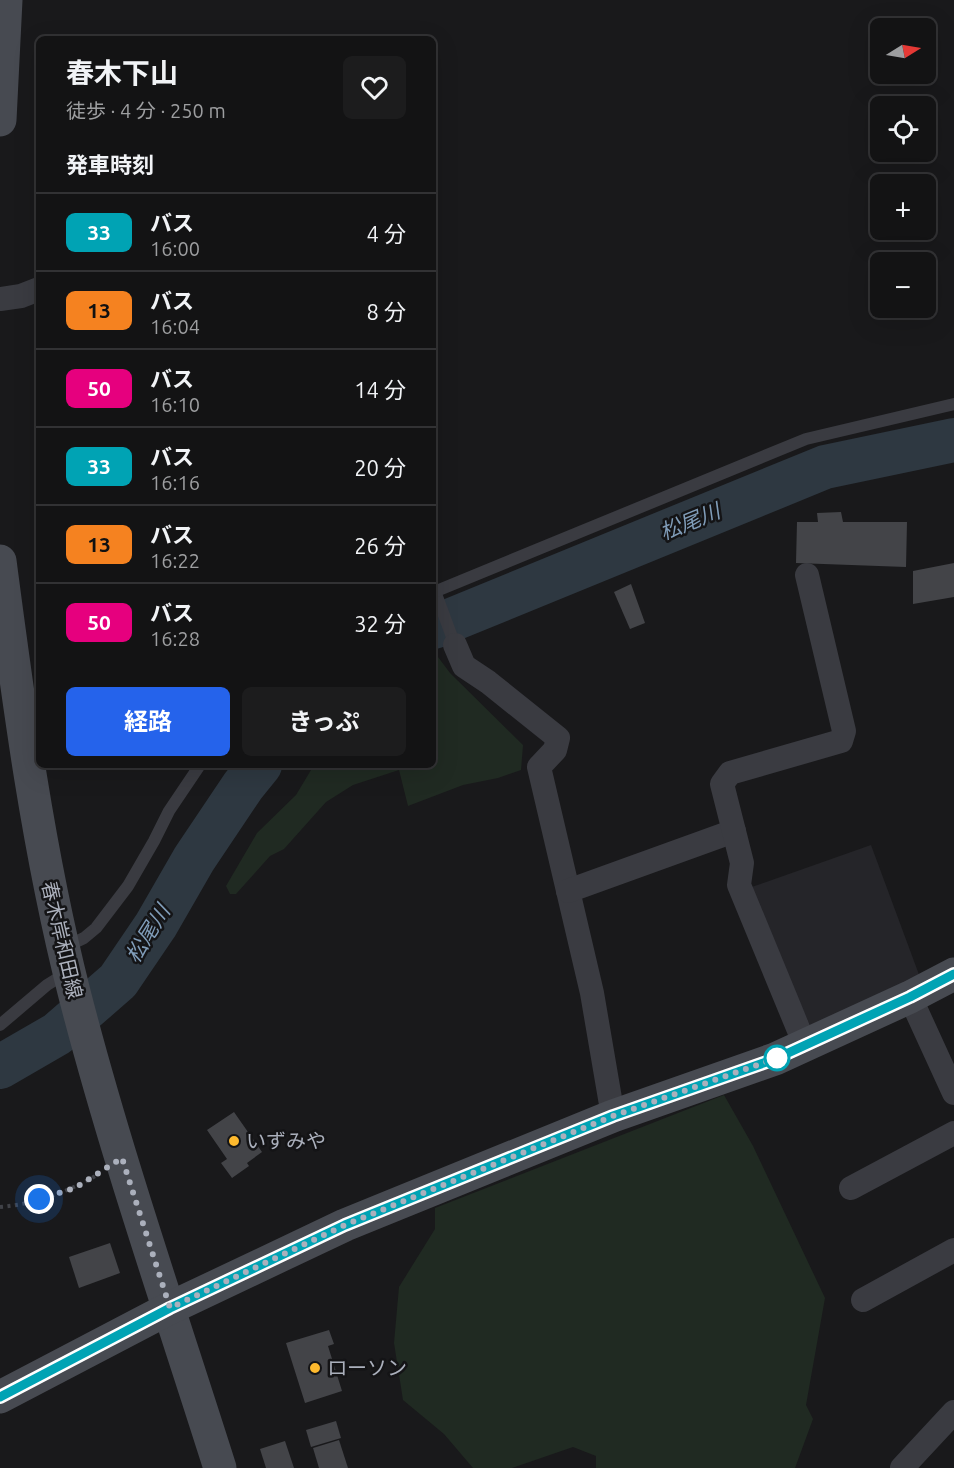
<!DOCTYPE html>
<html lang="ja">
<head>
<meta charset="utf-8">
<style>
  :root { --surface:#131314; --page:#1c1c1d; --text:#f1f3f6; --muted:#9d9ea0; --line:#323234; --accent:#2563eb }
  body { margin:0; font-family:Ubuntu,"Noto Sans JP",sans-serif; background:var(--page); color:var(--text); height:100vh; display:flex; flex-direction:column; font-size:22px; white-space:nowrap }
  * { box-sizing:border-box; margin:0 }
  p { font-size:20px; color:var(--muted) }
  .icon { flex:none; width:33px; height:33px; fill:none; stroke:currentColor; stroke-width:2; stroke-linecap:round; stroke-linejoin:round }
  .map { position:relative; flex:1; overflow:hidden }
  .side { position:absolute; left:36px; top:36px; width:400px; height:732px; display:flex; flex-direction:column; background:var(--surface); border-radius:9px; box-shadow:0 6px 24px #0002,0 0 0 2px var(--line) }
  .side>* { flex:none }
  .badge { padding:0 12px; border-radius:9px; font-size:21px; line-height:39px }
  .needle { width:39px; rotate:79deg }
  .buttons { position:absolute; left:870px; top:18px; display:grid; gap:12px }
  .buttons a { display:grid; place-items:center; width:66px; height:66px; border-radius:9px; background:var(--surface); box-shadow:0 6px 24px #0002,0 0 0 2px var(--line); font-size:30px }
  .you { position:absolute; width:30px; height:30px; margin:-15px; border:4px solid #fff; border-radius:50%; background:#1a73e8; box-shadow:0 0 0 9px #1a73e833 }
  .map>.badge { position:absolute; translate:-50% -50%; box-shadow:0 0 0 3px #fff }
  h2 { padding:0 30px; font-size:22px; line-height:54px }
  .round { display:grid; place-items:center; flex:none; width:63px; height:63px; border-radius:9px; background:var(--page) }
  .head { display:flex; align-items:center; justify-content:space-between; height:102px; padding:0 30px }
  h1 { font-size:28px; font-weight:700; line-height:45px }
  .action { display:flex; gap:12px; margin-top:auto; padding:12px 30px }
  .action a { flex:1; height:69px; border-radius:9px; background:var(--accent); color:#fff; font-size:24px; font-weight:700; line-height:69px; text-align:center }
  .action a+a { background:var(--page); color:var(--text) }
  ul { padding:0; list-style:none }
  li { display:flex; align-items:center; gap:18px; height:78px; padding:0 30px; border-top:2px solid var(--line) }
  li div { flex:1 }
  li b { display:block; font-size:22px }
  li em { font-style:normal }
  li .badge { min-width:66px; font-weight:700; text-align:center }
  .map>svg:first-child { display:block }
</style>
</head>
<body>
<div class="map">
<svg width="954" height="1468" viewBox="0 0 954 1468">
  <rect width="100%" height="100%" fill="#19191b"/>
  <!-- built -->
  <path fill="#252529" d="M871,845L921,980L812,1030L749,888Z"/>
  <!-- green -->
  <g fill="#202a22">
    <path d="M438,657L450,673L523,745L521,770L498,778L463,785L408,806L399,770L353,785L326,802L284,849L270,856L236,894H230L226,886L257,833L296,795L314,765H434V659Z"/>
    <path d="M724,1095L753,1146L825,1298L806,1405L813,1419L795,1468H596V1456L573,1447L512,1468H473L444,1434L403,1400L394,1343L399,1287L435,1229V1208Z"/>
  </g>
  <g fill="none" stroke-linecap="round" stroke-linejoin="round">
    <!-- river -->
    <g stroke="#2e3841" stroke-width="44">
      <path d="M434,627L825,467L954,440"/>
      <path d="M0,1067L57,1034L118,981L156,925L194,859L243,786L260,765"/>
    </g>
  </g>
  <!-- building -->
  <g fill="#434448">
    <path d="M841,512L843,522H907L906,567L796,563L797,522H818L817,513Z"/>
    <path d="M954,563V597L913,604V571Z"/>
    <path d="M631,584L645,623L630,629L614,592Z"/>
    <path d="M234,1112L262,1152L247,1163L249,1166L232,1178L221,1163L227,1159L207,1130Z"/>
    <path d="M110,1243L120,1273L79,1288L69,1257Z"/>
    <path d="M329,1330L334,1344L328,1346L342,1391L305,1403L286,1343Z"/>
    <path d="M336,1421L341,1438L311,1447L306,1430Z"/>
    <path d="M339,1440L348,1468H319L313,1448Z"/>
    <path d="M285,1441L294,1468H266L260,1449Z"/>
  </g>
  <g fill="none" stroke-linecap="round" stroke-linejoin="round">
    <!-- path -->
    <path stroke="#404248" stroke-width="4" stroke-dasharray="3 4.5" stroke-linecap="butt" d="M0,1207C35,1204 68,1192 99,1174"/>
    <!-- lane -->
    <g stroke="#3a3b41" stroke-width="12">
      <path d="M435,591L455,645"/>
      <path d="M434,592L806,439L954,404"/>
      <path d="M65,947L84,938L96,928L128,886L154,841L169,811L200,765"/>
      <path d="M0,1025L47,985L68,972"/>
    </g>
    <!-- street -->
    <g stroke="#3a3b41" stroke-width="24">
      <path d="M0,299L21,296L39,289"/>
      <path d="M455,645L464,666L488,682L558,738L555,750L539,767L592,993L613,1116"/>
      <path d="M568,891L734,831"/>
      <path d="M910,997L954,1093"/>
      <path d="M805,1045L739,885L742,863L722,784L730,773L841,741L844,731L807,575"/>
      <path d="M851,1188L954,1133"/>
      <path d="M863,1300L954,1250"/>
      <path d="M902,1468L954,1412"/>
    </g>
    <!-- secondary -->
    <g stroke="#474a51" stroke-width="33">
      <path d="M0,120L6,0"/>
      <path d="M0,561C19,706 38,850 74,992C115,1152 170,1310 220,1468"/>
      <path d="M0,1397L170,1308L345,1225L613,1116L775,1059L910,997L954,974"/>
    </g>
  </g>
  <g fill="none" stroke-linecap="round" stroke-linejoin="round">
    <!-- line casing -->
    <g stroke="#fff" stroke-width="14">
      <path id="line" d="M0,1397L170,1308L345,1225L613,1116L775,1059L910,997L954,974"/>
    </g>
    <!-- line -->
    <use href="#line" stroke="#00a3b4" stroke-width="9"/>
    <!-- walk -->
    <path stroke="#abb0bc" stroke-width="6" stroke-dasharray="0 10.8" d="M39,1199L75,1188L122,1158L170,1308L345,1225L613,1116L777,1058"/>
  </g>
  <!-- markers -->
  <circle fill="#fff" stroke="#00a3b4" stroke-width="3" cx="777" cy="1058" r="12"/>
  <g fill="#feba2e" stroke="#141416" stroke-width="2">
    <circle cx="234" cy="1141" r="6"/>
    <circle cx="315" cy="1368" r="6"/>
  </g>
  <g text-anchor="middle" stroke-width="5" stroke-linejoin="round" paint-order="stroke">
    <!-- street labels -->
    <g font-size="20" fill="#abb0bc" stroke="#141416">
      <text transform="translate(62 940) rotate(77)" y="7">春木岸和田線</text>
    </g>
    <!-- poi labels -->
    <g font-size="20" fill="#abb0bc" stroke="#141416" text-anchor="start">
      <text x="246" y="1148">いずみや</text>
      <text x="327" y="1375">ローソン</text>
    </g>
    <!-- water labels -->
    <g font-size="21" font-style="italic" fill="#809db9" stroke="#141416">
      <text transform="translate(690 522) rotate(-22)" y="7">松尾川</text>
      <text transform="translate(148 934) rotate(-58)" y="7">松尾川</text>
    </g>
  </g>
</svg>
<div class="buttons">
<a><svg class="needle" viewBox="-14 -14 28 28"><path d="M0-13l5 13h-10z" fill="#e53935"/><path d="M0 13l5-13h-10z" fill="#9d9ea0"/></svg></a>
<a><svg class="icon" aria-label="locate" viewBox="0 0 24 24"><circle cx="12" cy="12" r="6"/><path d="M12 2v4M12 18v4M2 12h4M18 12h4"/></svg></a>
<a>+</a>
<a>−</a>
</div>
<div class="you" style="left:39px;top:1199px"></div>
<section class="side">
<div class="head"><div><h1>春木下山</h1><p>徒歩 · 4 分 · 250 m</p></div><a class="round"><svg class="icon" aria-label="heart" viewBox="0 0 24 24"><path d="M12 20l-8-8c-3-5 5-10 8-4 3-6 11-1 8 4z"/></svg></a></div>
<h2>発車時刻</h2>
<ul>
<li><span class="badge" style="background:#00a3b4;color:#fff">33</span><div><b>バス</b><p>16:00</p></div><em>4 分</em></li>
<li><span class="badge" style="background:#f58220;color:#111">13</span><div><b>バス</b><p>16:04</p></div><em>8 分</em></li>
<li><span class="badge" style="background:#e6007e;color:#fff">50</span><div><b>バス</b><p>16:10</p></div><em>14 分</em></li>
<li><span class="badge" style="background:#00a3b4;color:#fff">33</span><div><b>バス</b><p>16:16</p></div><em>20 分</em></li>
<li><span class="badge" style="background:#f58220;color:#111">13</span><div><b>バス</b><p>16:22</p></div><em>26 分</em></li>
<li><span class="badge" style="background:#e6007e;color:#fff">50</span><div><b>バス</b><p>16:28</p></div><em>32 分</em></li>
</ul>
<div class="action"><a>経路</a><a>きっぷ</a></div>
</section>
</div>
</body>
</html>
